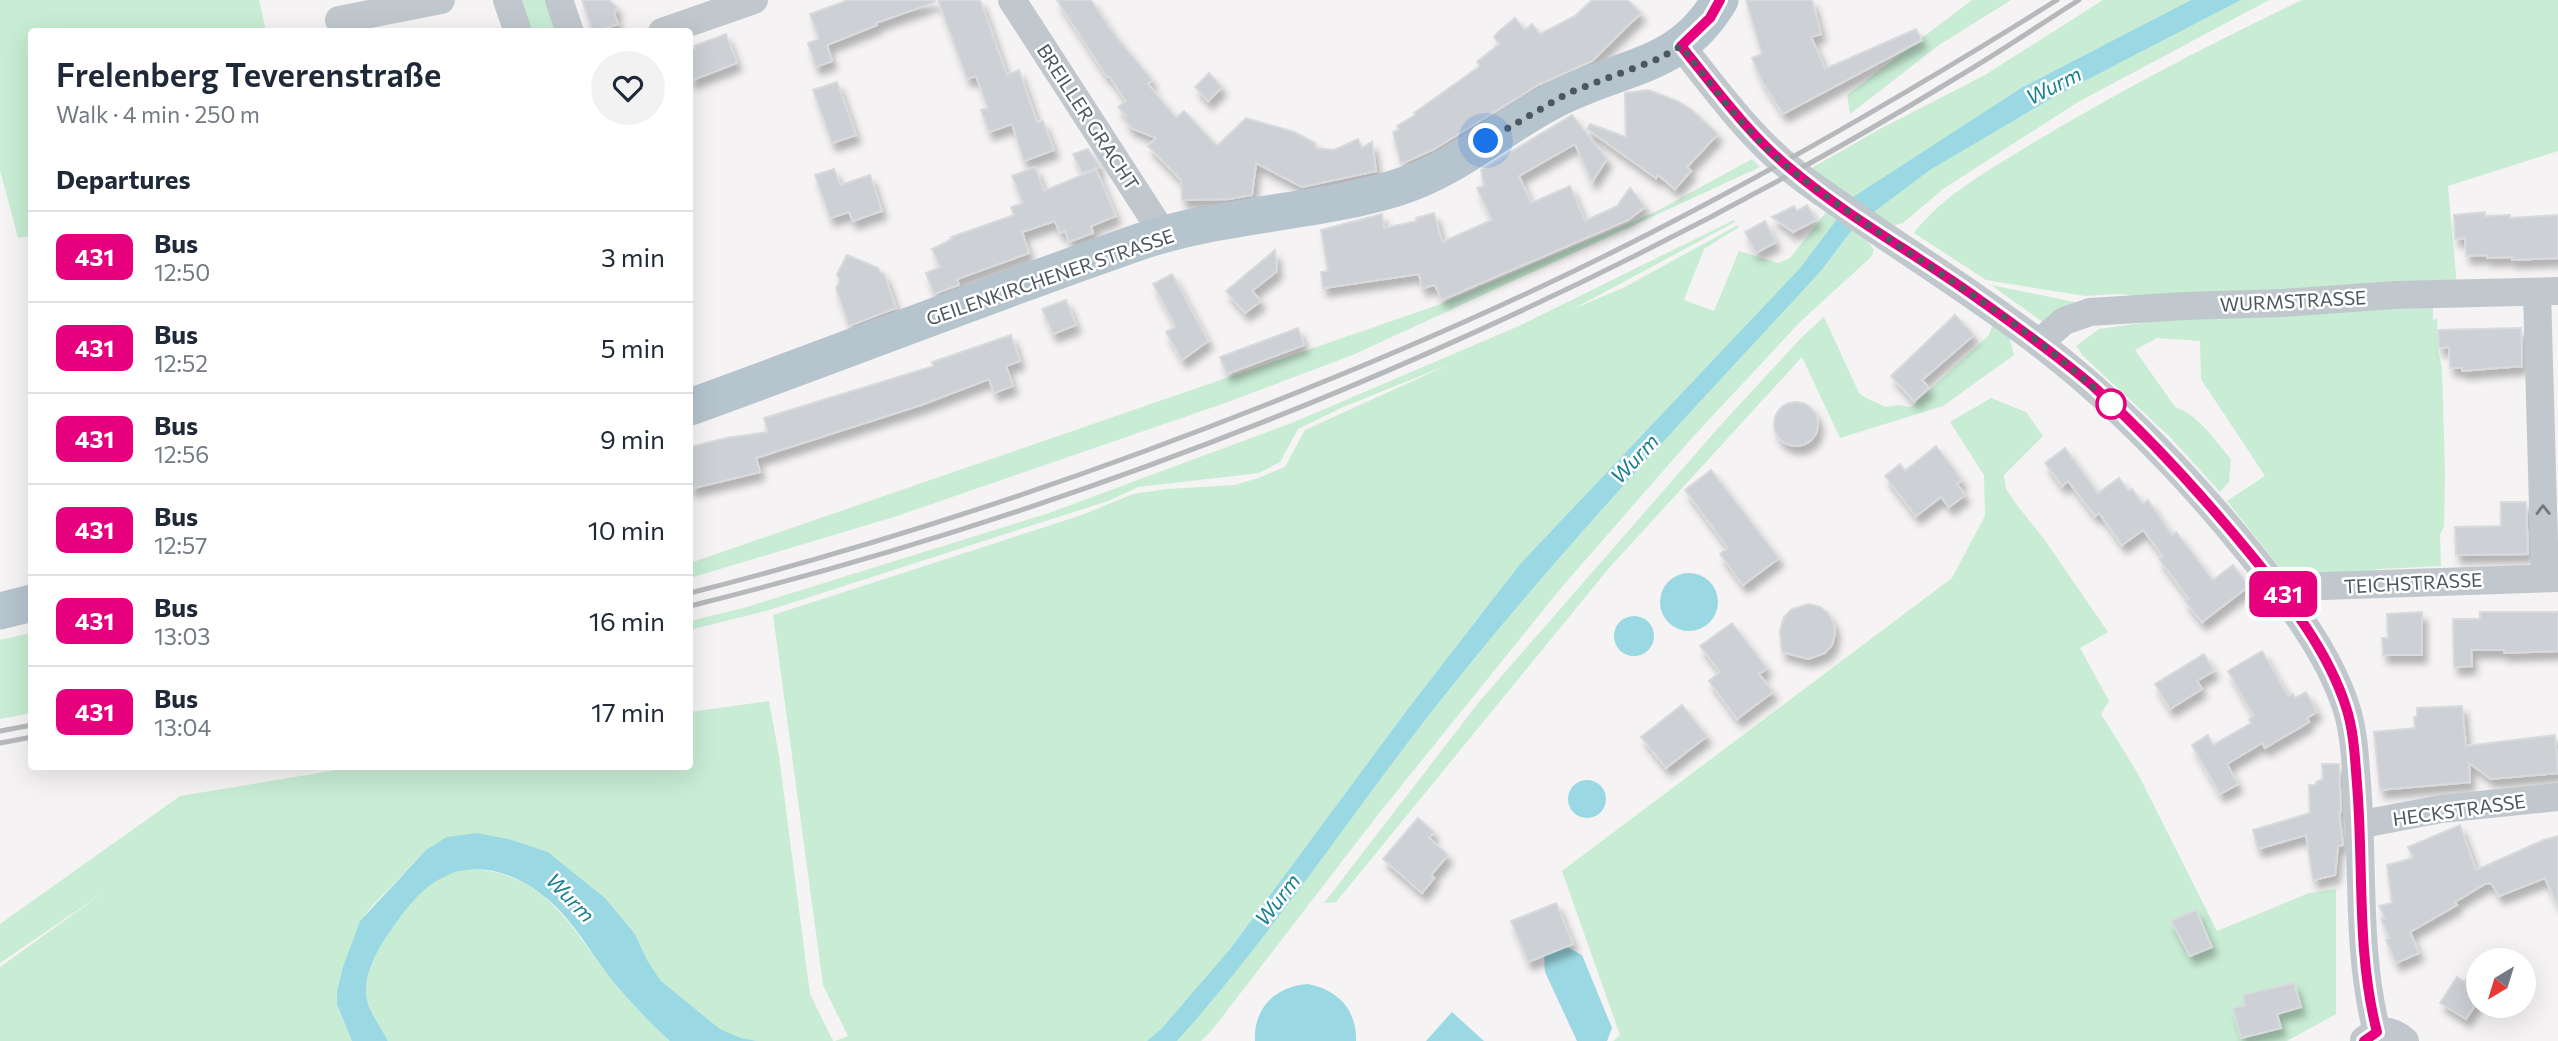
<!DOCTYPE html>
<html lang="en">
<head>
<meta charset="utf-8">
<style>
  :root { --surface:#fff; --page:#f2f2f3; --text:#1f2937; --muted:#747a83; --line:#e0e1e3 }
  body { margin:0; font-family:Commissioner,sans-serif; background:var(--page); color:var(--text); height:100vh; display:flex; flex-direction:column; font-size:26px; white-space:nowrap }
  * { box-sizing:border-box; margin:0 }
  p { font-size:23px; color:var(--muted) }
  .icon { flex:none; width:38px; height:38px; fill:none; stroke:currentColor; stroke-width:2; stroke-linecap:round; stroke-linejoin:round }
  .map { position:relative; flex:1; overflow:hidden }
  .drawer { position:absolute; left:28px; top:28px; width:665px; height:742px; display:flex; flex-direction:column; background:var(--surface); border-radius:7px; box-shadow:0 7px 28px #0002 }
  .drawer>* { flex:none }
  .badge { padding:0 14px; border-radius:10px; font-size:24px; line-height:46px }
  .needle { width:46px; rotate:218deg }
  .buttons { position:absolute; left:2466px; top:948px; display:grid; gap:14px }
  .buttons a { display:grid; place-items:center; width:70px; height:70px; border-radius:50%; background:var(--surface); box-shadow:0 7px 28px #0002; font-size:35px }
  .you { position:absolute; width:35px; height:35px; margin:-18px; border:5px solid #fff; border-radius:50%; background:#1a73e8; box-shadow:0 0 0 10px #1a73e833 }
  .map>.badge { position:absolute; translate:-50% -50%; box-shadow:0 0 0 4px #fff }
  h2 { padding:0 28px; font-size:26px; line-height:63px }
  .round { display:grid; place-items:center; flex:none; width:74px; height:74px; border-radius:37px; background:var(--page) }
  .overview { display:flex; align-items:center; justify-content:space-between; height:119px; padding:0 28px }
  h1 { font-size:33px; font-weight:600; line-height:52px }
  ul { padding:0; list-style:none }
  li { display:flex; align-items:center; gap:21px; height:91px; padding:0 28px; border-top:2px solid var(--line) }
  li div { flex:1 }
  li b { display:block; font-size:26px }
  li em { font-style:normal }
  li .badge { min-width:77px; font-weight:700; text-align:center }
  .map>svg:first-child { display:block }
</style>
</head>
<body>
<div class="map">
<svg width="2558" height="1041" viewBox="0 0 2558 1041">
  <defs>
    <filter id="shadow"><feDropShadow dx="4.5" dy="8" stdDeviation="3.5" flood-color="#0004"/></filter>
  </defs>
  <rect width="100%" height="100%" fill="#f5f3f3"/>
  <!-- green -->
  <g fill="#c8ecd4">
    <path d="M0,0H259L266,31L32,32L31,236L18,238L0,170Z"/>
    <path d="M519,0H548L559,31H530Z"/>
    <path d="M1972,0H2011L1939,45L1850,114L1847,95Z"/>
    <path d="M2103,0H2191L2021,88L1850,199L1810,169L1880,129L1985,75Z"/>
    <path d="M2241,0H2269L2078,102L1943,189L1903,223L1888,227L1870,215L1930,170L2054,97Z"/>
    <path d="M2302,0H2558V151L2448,186L2457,287L2181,299L2118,294L2085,296L1986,280L1914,233C1943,195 1988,171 2028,146C2117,92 2208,45 2302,0Z"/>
    <path d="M1752,159L1760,167L1355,354L1225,403L897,516L690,578V563L1438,305L1657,211Z"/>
    <path d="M1827,211L1837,219L1800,268L1520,564L1407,710L1230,949L1162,1028L1147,1041H835L848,1036L823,985L773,615L1082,515L1133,494L1167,489L1235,485L1258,478L1285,467L1305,430L1450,364L1343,407L1298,429L1280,462L1259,473L1138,487L1108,501L766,611L690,630V621L747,607L1049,513L1294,422L1519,326L1734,220L1735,222L1573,309L1623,288L1738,225L1739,227L1704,249L1684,300L1714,311L1739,251L1778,263L1790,258Z"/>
    <path d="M1852,230L1865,238L1874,250L1871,257L1800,322L1691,439L1561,588L1380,812L1212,1030L1201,1041H1177C1269,939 1345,823 1429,715C1551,559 1687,416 1821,271Z"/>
    <path d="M1991,285L2080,303L2044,323Z"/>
    <path d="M2433,308V321L2437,318L2438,351L2442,368L2445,475L2444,527L2440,534L2441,566L2381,569L2288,578L2227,501L2265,476L2201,379L2200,341L2157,338L2135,350L2175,407C2200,416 2214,440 2231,459L2229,482L2220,492L2170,437L2083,356L2076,346L2099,329L2170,319L2176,313Z"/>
    <path d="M1824,317L1859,393C1866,400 1876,401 1885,407L1899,405L1911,407L1989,335L1994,321L2009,336L2014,355L1943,406L1840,438L1802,357L1609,568L1336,902L1324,903L1479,702L1719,427L1801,338Z"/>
    <path d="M1991,398L2026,412L2043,436L2004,475L2006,489L2017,505L2044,539L2108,632L2080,648L2109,701L2101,714L2137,772L2217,931L2309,893L2336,889V1014L2287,1041H1613L1620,1035L1562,871L1952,578L1985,516L1984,475L1950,422Z"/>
    <path d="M31,633V713L0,719V640Z"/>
    <path d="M769,701L779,756L810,994L833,1041H757L741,1038L720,1029L661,981L647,960L635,934L605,898L548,852L512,840L426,850L373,905L360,921L337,991V1006L352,1041H0V967L107,890L0,963V924L180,796L355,767L690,766V712Z"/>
    <path d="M469,869C552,872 574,937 621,991C637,1009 653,1026 670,1041H388C381,1027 366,1008 366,991C367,954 407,898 438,879C448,874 459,871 469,869Z"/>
  </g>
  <!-- water -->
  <g fill="#9ad9e3">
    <path d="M2191,0H2241L2054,97L1930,170L1870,215L1850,199L2021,88Z"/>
    <path d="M1837,219L1852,230L1821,271C1687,416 1551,559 1429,715C1345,823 1269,939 1177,1041H1147L1162,1028L1230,949L1407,710L1520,564L1800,268Z"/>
    <circle cx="1689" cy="602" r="29"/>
    <circle cx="1634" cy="636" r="20"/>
    <circle cx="1587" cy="799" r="19"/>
    <path d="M477,833L512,840L548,852L605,898L635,934L647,960L661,981L720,1029L741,1038L757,1041H670C653,1026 637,1009 622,992C602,970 587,943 568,920C538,883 484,852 438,880C418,892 404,911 391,930C379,946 365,972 366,993C367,1010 381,1027 388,1041H352L337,1005V991L343,967L360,921L426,850L447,837Z"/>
    <path d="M1567,947L1582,955L1612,1028L1607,1041H1577L1545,972L1544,955Z"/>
    <path d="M1308,984C1338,990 1357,1010 1356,1041H1255C1253,1008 1276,986 1308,984Z"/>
    <path d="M1452,1012L1484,1041H1426Z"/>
  </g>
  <!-- building -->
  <g fill="#cdd0d4" stroke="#d8dadd" stroke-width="2" filter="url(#shadow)">
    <path d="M582,0H609L617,7L614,14L618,24L593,32Z"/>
    <path d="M848,0H934L935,2L876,23L877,25L827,45L832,61L816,67L808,43L819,39L810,14Z"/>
    <path d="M938,0H980L1007,75L1019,70L1037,122L1043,121L1054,150L1024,161L1012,124L989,132L981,110L988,108L976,76L967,79Z"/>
    <path d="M1057,0H1091L1113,33L1152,80L1148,84L1176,118L1184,111L1217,146L1246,118L1294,132L1315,143L1316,148L1334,150L1358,139L1362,148L1372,142L1376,171L1302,187L1256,163L1252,195L1229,199L1182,200L1181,180L1148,146L1156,138L1131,128L1126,121V116L1118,107L1126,101L1109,76L1107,77Z"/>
    <path d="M1592,0H1628L1641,13L1592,61L1538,85L1434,149L1401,164L1393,132L1399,129L1397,126L1415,115L1414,113L1480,66L1477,62L1499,44L1494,37L1498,32L1515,18L1525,30L1532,24L1540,34L1575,16Z"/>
    <path d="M1746,0H1812L1821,34L1811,37L1825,69L1916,29L1922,40L1783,114L1762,81L1752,58L1762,54Z"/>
    <path d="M726,34L737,63L690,81V51L695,49L694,46Z"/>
    <path d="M1209,73L1222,87L1208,101L1195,87Z"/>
    <path d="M837,82L856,135L832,143L813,90Z"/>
    <path d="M1648,90L1677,101L1692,110L1718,134L1687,167L1691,171L1675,189L1658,175L1656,178L1587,129L1590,124L1626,137L1625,93Z"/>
    <path d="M1572,115L1607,159L1592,182L1575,144L1519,176L1531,203L1570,186L1585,221L1617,206L1630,188L1645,207L1628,220L1442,300L1435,285L1422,288L1419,274L1323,288L1321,272L1328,271L1321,230L1382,214L1384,228L1417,221L1416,218L1434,213L1442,242L1492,220L1477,188L1484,186L1481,170Z"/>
    <path d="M1088,149L1100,167L1082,173L1073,154Z"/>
    <path d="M1035,167L1044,191L1096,169L1116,216L1091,226L1093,233L1069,242L1065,231L1060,233L1055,221L1022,232L1029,253L957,279L959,285L934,294L926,273L940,267L932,249L952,239L951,237L1014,215L1011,207L1023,203L1012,176Z"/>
    <path d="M834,169L840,185L870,175L882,211L853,221L849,212L830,218L815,175Z"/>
    <path d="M1807,205L1816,220L1793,232L1772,217L1794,206L1797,211Z"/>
    <path d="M2485,212V216L2510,215V218L2558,215V258L2512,260V257L2487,258V255L2466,256L2465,238L2455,239L2454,215Z"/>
    <path d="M1765,221L1776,242L1756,253L1745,232Z"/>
    <path d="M1275,250L1277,271L1252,291L1261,301L1245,313L1226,291Z"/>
    <path d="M847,255L878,268L880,272L884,274L896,308L849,326L836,288L840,281L837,274Z"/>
    <path d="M1172,274L1208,341L1182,360L1166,332L1176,327L1153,284Z"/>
    <path d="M1066,300L1076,325L1053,334L1042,309Z"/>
    <path d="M1955,315L1974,335L1922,380L1929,388L1914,401L1891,376Z"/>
    <path d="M1298,328L1304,345L1227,374L1220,357Z"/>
    <path d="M2521,328L2522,366L2462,371V368H2450L2449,347L2439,348L2438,330Z"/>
    <path d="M1011,335L1020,361L1006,366L1013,386L994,393L989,379L921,405L756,458L760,472L690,489V447L726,438L768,432L764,418L934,366L932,362Z"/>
    <circle cx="1796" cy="424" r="22"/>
    <path d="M1936,446L1962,480L1957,484L1965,495L1949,507L1941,497L1916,516L1885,476L1900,464L1905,471Z"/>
    <path d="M2065,448L2098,493L2119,478L2128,491L2132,489L2143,504L2148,500L2172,535L2176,532L2213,580L2233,565L2249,586L2202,622L2185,601L2189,599L2159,559L2163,556L2143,530L2122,545L2099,513L2095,516L2068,481L2062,486L2045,463Z"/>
    <path d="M1711,470L1779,558L1743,585L1720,554L1728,548L1685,490Z"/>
    <path d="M2501,502H2526L2528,554L2456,555L2455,527L2501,526Z"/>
    <path d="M1809,604L1820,607L1828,613L1834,624L1835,634L1832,645L1825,653L1808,659L1782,652L1780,631L1784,617L1792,609Z"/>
    <path d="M2422,612V655H2383L2382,638H2388L2387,614Z"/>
    <path d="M2480,612H2558V651L2504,653V650H2471L2472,666L2454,667L2453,619H2480Z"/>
    <path d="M1732,623L1767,668L1759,674L1773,692L1737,719L1709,681L1720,672L1700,646Z"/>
    <path d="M2262,651L2288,696L2293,694L2295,698L2306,692L2317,712L2307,718L2309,722L2265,748L2262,743L2227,764L2238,784L2220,794L2192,745L2208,735L2213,745L2251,723L2249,719L2254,716L2228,671Z"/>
    <path d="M2204,654L2214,671L2197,681L2202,689L2170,709L2155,684Z"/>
    <path d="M1682,705L1707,736L1666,768L1641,737Z"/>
    <path d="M2462,706L2466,746L2555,735L2558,773L2491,779L2469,763L2470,782L2380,790L2374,732L2415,728L2414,717H2417V708Z"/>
    <path d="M2322,764H2339L2341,812L2339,813L2343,845L2338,846L2335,875L2313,880L2306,835L2258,849L2253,830L2310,813L2309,785H2316V782L2323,779Z"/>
    <path d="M1418,818L1434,832L1429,838L1448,855L1431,875L1434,878L1422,893L1383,859Z"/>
    <path d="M2460,825L2476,870L2544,840L2558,836V906L2545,878L2499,896L2491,883L2485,884L2455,902L2457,905L2410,932L2419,953L2396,963L2386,940L2390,938L2381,919L2385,918L2379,906L2392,903L2387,865L2413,858L2408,847Z"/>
    <path d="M1556,903L1573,944L1528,962L1511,921Z"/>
    <path d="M2196,910L2212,947L2190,956L2171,921Z"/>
    <path d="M2457,977L2465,982L2466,979L2478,987V1001L2466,1019L2440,1003Z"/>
    <path d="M2294,983L2301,1007L2277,1014L2281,1028L2241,1038L2233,1008L2245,1005L2243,995Z"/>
  </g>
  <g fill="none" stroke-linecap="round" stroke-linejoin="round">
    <!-- minor -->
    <g stroke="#c0c8cd" stroke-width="28">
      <path d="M507,0L518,32"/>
      <path d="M559,0L570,32"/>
      <path d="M1012,0L1164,235"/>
      <path d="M339,20L441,0"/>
      <path d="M662,32L754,0"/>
      <path d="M1681,46C1716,89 1748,135 1792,170C1811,186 1834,200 1854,215C1916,258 1979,297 2039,343C2117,403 2186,474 2248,551C2286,598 2327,649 2346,707C2354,731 2355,759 2357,784C2364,867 2356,951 2377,1032"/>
      <path d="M2537,292L2545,578"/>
      <path d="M2039,343L2064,321L2090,312L2184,306L2283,303L2395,295L2558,291"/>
      <path d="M2283,594L2295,587L2558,578"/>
      <path d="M2360,821L2373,822L2441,809L2558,797"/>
      <path d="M2364,1040C2377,1028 2392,1029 2405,1041"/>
    </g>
    <!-- major -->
    <g stroke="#b6c4ce" stroke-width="37">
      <path d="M690,407C840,353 989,294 1139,242C1223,213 1314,214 1399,187C1461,168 1511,118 1571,92C1633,64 1682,64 1720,0"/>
      <path d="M0,611L32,603"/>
    </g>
    <!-- rail -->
    <g stroke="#b6b9bc" stroke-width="5">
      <path d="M690,593C887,543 1079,479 1268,404C1403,351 1537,292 1666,225C1800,156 1929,80 2057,0"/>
      <path d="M690,606C1130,497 1569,314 1956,78C1998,53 2038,26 2079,0"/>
      <path d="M0,731L32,725"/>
      <path d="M0,743L32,737"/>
    </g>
  </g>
  <!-- one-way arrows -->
  <defs><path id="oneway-chevron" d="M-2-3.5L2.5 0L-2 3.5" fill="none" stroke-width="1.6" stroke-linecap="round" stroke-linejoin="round" transform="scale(1.75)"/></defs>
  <use stroke="#6f797f" href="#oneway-chevron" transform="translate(2543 510) rotate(-91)"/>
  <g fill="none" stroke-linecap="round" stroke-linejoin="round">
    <!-- line casing -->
    <g stroke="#fff" stroke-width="16">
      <path id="line" d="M1720,0L1710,18L1681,46C1716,89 1749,135 1792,170C1849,218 1916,254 1977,298C2016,326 2057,355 2094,387C2151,439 2203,496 2252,556C2289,601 2328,651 2346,707C2354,731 2355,759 2357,784C2364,867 2356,951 2377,1032L2364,1041"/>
    </g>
    <!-- line -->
    <use href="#line" stroke="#e6007e" stroke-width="10"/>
    <!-- walk -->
    <path stroke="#4c575e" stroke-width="7" stroke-dasharray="0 12.6" d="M1486,141L1568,93L1658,59L1681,46C1716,90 1749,138 1794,172C1897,252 2017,312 2111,404"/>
  </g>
  <!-- markers -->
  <circle fill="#fff" stroke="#e6007e" stroke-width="3.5" cx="2111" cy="404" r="14"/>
  <g text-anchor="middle" stroke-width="5" stroke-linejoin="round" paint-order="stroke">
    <!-- street labels -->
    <g font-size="19" fill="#4c575e" stroke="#fff">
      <text transform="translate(1088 117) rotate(57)" y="7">BREILLER GRACHT</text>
      <text transform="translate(1050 277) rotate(-19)" y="7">GEILENKIRCHENER STRASSE</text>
      <text transform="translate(2293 301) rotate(-3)" y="7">WURMSTRASSE</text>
      <text transform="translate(2413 583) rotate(-3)" y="7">TEICHSTRASSE</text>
      <text transform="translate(2459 810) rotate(-8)" y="7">HECKSTRASSE</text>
    </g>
    <!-- water labels -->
    <g font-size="21" font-style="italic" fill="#1d8192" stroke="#fff">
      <text transform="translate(2054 86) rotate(-27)" y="7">Wurm</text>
      <text transform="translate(1635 459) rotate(-47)" y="7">Wurm</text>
      <text transform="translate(570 898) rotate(46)" y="7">Wurm</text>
      <text transform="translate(1278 900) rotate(-52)" y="7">Wurm</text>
    </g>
  </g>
</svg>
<div class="buttons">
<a><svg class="needle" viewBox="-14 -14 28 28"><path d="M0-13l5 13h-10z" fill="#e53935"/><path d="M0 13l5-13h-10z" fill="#747a83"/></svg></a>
</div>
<div class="you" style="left:1486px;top:141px"></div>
<b class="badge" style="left:2283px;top:594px;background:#e6007e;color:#fff">431</b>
<section class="drawer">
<div class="overview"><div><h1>Frelenberg Teverenstraße</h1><p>Walk · 4 min · 250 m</p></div><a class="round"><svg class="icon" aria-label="heart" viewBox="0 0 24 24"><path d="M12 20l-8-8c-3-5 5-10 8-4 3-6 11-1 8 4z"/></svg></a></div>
<h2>Departures</h2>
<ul>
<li><span class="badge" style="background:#e6007e;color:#fff">431</span><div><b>Bus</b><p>12:50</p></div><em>3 min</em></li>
<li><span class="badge" style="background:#e6007e;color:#fff">431</span><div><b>Bus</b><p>12:52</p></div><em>5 min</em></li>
<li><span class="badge" style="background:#e6007e;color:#fff">431</span><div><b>Bus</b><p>12:56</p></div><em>9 min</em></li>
<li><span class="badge" style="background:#e6007e;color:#fff">431</span><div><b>Bus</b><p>12:57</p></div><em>10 min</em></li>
<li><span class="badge" style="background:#e6007e;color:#fff">431</span><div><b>Bus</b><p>13:03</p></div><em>16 min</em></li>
<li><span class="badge" style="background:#e6007e;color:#fff">431</span><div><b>Bus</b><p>13:04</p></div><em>17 min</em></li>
</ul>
</section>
</div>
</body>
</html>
